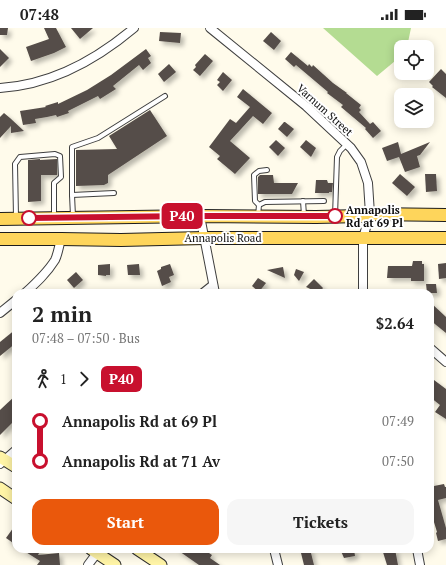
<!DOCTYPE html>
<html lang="en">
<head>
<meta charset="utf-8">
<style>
  :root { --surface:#fff; --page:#f6f6f6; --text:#222; --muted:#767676; --accent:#ea580c }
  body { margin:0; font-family:"PT Serif",serif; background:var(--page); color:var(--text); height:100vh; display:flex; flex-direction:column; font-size:15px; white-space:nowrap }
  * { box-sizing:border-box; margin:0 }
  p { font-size:13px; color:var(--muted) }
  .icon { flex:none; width:22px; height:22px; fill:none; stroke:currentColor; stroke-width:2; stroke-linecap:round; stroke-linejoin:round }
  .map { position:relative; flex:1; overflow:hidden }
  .sheet { position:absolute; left:12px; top:261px; width:422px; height:264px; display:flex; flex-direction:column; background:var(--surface); border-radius:12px; box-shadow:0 2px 10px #0003 }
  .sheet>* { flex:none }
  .badge { padding:0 8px; border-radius:6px; font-size:14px; line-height:26px }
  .fabs { position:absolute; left:394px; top:12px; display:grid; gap:8px }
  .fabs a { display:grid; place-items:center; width:40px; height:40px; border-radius:8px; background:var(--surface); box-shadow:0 2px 10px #0003; font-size:20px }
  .map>.badge { position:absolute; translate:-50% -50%; box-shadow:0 0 0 2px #fff }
  .legs { display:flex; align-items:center; gap:6px; height:44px; padding:0 20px; font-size:13px }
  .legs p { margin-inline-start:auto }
  .summary { display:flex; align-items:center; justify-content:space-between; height:68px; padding:0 20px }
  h1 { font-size:22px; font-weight:800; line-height:30px }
  .cta { display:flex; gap:8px; margin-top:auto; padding:8px 20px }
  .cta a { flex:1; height:46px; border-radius:12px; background:var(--accent); color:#fff; font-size:16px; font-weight:800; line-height:46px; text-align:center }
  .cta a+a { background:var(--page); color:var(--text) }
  ul { padding:0 20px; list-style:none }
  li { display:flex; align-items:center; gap:14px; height:40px; font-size:15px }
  li i { display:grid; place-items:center; width:6px; height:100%; margin:0 5px; background:currentColor }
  li i::after { content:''; width:10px; height:10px; margin:-5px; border:3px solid; border-radius:50%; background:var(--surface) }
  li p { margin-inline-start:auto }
  li:first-child i { background:linear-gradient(#0000 50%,currentColor 0) }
  li:last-child i { background:linear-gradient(currentColor 50%,#0000 0) }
  .status { display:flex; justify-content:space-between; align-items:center; height:28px; padding:0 20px; background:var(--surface); direction:ltr }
  .status svg { height:11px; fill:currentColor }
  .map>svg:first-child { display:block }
</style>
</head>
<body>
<div class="status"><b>07:48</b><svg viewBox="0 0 49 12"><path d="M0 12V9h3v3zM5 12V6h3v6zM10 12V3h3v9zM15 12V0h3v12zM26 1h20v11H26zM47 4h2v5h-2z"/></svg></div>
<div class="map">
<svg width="446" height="537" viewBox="0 0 446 537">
  <defs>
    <filter id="shadow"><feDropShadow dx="3.5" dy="3.5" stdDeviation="2" flood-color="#0004"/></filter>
  </defs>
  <rect width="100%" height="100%" fill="#fffbeb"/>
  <!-- forest -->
  <path fill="#b4dc92" d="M323,0H411L407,19H401V28L377,48Z"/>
  <!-- building -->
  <g fill="#554d48" filter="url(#shadow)">
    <path d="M0,0H8L7,7H0Z"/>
    <path d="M44,0H56L66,19L54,25L31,33L26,19L49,11Z"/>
    <path d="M71,0H93L80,11Z"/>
    <path d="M160,4L181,5L180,15L159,13Z"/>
    <path d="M271,4L281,13L274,22L263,13Z"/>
    <path d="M0,21L9,30L0,39Z"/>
    <path d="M146,21L151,28L148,30L151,35L143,42L139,37L113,58L116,61L100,71L98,68L68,83L69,85L57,89L56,87L47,89L35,91L36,95L23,97L20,83L46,79L45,78L58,74V76L87,62L111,47Z"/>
    <path d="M291,24L308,38L309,36L312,39L313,37L333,55L347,65H346L361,77L359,80L361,82L359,84L370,96L373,94L381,103L373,110L365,101L366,100L341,79L343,77L327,65L328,64L296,37L294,39L285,31Z"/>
    <path d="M205,26L213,33L200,48L193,42L196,39L195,37Z"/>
    <path d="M169,36L176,44L164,54L158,46Z"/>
    <path d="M441,41L446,46V70L432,59L433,58L429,54Z"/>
    <path d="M223,44L232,52L223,63L217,57L220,54L217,52Z"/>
    <path d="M243,61L272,85L263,96L253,88L230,113L250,130L235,146L217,131L220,128L209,119L230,91L236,95L250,79L237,69Z"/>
    <path d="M150,82L167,108L108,147V155L104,157L76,158V122L117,121L109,108Z"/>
    <path d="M4,85L10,90L24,103L11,105V98L0,110V89Z"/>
    <path d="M284,94H285L294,101L287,109L278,101Z"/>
    <path d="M276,112L285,120L278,128L269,119Z"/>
    <path d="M306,112L316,120L311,129L300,119Z"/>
    <path d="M398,114L401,126L430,114L420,127L417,128L420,139L405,144L399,129L387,133L382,120Z"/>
    <path d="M40,131V132L57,131V147H41V173L28,174V132Z"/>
    <path d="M400,146L415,159L407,168L392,155Z"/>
    <path d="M425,146H436L437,163L426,164Z"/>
    <path d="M260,147H273L274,155H298L292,166H258V149Z"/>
    <path d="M316,152H327L328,155H333L332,164H329V165H315Z"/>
    <path d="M413,233H422V236H424V253H411V250H387L388,238H412Z"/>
    <path d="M446,235V250L439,251L438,236Z"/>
    <path d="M110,236V247H106V248L98,247V237Z"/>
    <path d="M139,236L140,247H128L127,237Z"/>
    <path d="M170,236L174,247L169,249L171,254L162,258L157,243L161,241V239Z"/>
    <path d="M283,239L285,250L267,242Z"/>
    <path d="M296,241L304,244L299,253L294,247Z"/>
    <path d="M76,244L83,252L74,260L67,252Z"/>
    <path d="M258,250L266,255L259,264L252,258Z"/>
    <path d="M314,251L323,260L319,265L306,259Z"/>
    <path d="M426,256H436L437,265H427Z"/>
    <path d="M430,274L446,289V305L430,292Z"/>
    <path d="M16,301V315L0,328V314Z"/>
    <path d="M434,352L446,361V391L435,384L440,377L430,369V357Z"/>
    <path d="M16,367V391L0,407V382Z"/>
    <path d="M430,453H432L434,458L444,456L445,459H446V470L438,472L446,500V511L438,513L436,505L437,504L430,481Z"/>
    <path d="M16,496V517L6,510Z"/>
    <path d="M21,521H41L38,527L59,525L60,537H37L40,533Z"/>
    <path d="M176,521H203L212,527L210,530L220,537H199Z"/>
    <path d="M300,521H310L314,537H304Z"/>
    <path d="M340,521H354L355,528L344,530Z"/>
    <path d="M382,521H395L398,537H387Z"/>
  </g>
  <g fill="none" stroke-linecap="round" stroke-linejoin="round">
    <!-- lane casing -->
    <g stroke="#3f3f3f" stroke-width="6">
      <g id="lane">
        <path d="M72,167L114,165"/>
        <path d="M303,173L304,187"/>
        <path d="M259,177L255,173L254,147L259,143L267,142"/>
        <path d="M73,188L72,167V119L98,110L165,68"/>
        <path d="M258,188L259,177L265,174L324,173"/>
        <path d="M335,188L337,129L340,123L347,116"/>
        <path d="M16,189L15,136L20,129L55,126L60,128L61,149L54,155V188"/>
      </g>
    </g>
    <!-- street casing -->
    <g stroke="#3f3f3f" stroke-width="10">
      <g id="street">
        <path d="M210,0L306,78L351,120L361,134L368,155L370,186L363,210V265"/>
        <path d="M0,60C50,57 96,32 134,0"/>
        <path d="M200,188L215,265"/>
        <path d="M25,265C36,255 47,245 55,232C58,226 59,218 61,211"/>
        <path d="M203,265L213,257"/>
        <path d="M0,285L16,272"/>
        <path d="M430,320L446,334"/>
        <path d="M0,436L16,422"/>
        <path d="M274,521L278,537"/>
        <path d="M417,521L420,537"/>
        <path d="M88,537L97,525"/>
      </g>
    </g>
    <!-- secondary casing -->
    <g stroke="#2e2e2e" stroke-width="13">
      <g id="secondary">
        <path d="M0,429L16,439"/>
        <path d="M0,460L16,471"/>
        <path d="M91,521L115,537"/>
        <path d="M137,521L161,537"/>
      </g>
    </g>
    <!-- primary casing -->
    <g stroke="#1d1d1d" stroke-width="14">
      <g id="primary">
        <path d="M0,191L200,188L316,189L362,188L370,186L446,187"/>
        <path d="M0,211H61L121,212L204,210H446"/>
      </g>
    </g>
    <!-- lane -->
    <use href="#lane" stroke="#fff" stroke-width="4"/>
    <!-- street -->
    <use href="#street" stroke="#fff" stroke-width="8"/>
    <!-- secondary -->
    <use href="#secondary" stroke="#fff4a6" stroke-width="11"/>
    <!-- primary -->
    <use href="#primary" stroke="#fed55b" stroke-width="12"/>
  </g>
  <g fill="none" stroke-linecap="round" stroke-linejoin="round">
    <!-- line-1 casing -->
    <g stroke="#fff" stroke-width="9">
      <path id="line-1" d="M29,190L192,188H335"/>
    </g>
    <!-- line-1 -->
    <use href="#line-1" stroke="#c8102e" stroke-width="6"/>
  </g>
  <!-- markers -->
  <g fill="#fff" stroke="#c8102e" stroke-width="2">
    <circle cx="335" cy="188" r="7"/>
    <circle cx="29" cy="190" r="7"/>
  </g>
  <g text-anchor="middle" stroke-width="4" stroke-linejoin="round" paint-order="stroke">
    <!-- street labels -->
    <g font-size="11" fill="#0c0c0c" stroke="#fff">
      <text transform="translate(325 82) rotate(42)" y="4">Varnum Street</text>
      <text x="223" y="214">Annapolis Road</text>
    </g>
    <!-- stop labels -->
    <g font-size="11" font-weight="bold" fill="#0c0c0c" stroke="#fff" text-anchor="start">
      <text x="346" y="186">Annapolis<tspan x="346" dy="13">Rd at 69 Pl</tspan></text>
    </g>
  </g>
</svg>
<div class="fabs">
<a><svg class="icon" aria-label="locate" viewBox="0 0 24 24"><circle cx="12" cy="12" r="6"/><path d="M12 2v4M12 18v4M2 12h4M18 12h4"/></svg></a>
<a><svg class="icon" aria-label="layers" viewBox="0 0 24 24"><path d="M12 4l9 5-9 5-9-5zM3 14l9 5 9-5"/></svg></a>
</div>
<b class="badge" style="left:182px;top:188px;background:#c8102e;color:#fff">P40</b>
<section class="sheet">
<div class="summary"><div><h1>2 min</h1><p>07:48 – 07:50 · Bus</p></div><b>$2.64</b></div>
<div class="legs"><svg class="icon" aria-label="walk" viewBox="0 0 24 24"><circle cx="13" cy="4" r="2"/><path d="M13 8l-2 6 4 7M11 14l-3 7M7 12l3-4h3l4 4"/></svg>1<svg class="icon" aria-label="forward" viewBox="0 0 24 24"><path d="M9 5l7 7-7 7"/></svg><b class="badge" style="background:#c8102e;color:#fff">P40</b></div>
<ul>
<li><i style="color:#c8102e"></i><b>Annapolis Rd at 69 Pl</b><p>07:49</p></li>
<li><i style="color:#c8102e"></i><b>Annapolis Rd at 71 Av</b><p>07:50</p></li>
</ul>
<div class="cta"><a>Start</a><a>Tickets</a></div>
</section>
</div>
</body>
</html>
